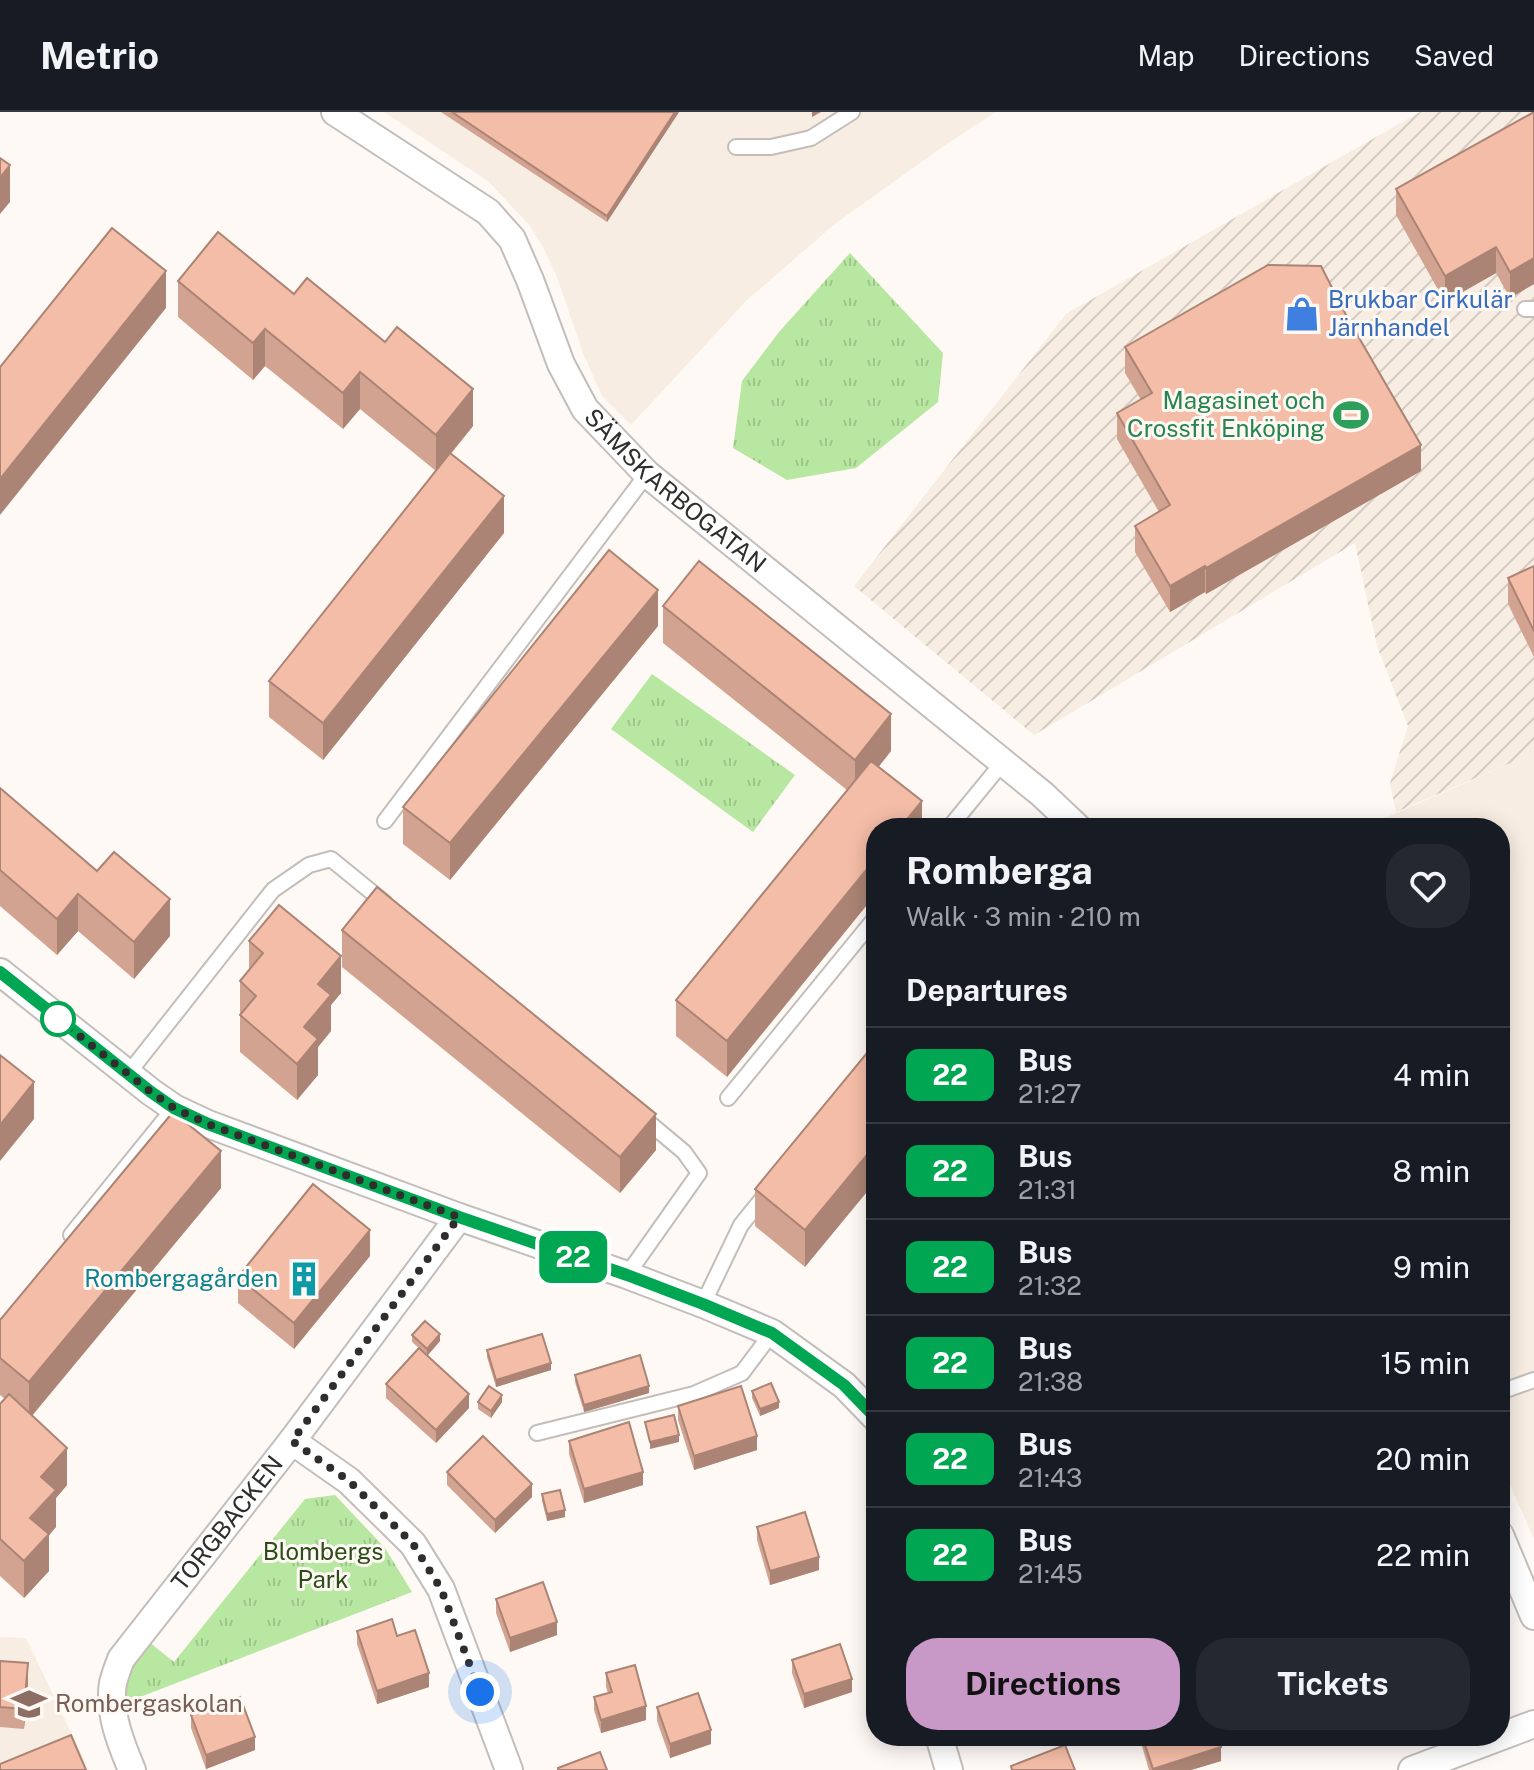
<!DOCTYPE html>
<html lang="en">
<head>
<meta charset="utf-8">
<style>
  :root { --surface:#171b24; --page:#242831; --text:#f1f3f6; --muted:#9ea1a6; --line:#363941; --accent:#c899c6 }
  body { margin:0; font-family:"Public Sans",sans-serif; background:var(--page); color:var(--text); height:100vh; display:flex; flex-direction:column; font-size:30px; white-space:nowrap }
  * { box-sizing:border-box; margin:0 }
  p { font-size:26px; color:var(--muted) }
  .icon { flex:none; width:44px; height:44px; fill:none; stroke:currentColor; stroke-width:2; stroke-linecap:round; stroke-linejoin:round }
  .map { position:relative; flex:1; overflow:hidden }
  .side { position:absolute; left:866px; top:706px; width:644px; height:928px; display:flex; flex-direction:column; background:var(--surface); border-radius:32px; box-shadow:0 4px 20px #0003 }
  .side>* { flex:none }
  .badge { padding:0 16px; border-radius:12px; font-size:28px; line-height:52px }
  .you { position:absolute; width:40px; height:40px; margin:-20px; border:6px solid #fff; border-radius:50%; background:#1a73e8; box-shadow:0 0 0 12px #1a73e833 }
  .map>.badge { position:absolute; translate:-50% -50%; box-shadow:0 0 0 4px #fff }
  h2 { padding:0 40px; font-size:30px; line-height:72px }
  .round { display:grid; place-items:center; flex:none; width:84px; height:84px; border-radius:32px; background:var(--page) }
  .head { display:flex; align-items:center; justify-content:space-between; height:136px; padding:0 40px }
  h1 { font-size:38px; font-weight:700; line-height:60px }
  .cta { display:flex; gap:16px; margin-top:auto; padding:16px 40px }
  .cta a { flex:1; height:92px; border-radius:32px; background:var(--accent); color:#111; font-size:32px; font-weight:700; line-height:92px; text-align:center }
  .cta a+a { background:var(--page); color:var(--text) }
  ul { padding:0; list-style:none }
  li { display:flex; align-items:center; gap:24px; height:96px; padding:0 40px; border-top:2px solid var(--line) }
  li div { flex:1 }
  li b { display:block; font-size:30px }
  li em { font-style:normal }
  li .badge { min-width:88px; font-weight:700; text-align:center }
  header { display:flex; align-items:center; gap:48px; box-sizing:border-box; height:112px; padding:0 40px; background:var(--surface); border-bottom:2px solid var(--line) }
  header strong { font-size:38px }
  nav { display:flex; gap:44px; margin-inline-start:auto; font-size:28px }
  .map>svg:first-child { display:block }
</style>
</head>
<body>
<header>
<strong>Metrio</strong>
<nav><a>Map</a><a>Directions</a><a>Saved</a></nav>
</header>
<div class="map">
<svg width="1534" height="1658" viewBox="0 0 1534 1658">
  <defs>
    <pattern id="industrial-furrows" width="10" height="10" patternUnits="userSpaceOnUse" patternTransform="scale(2)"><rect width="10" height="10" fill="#f7ede2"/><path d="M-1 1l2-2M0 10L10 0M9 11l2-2" fill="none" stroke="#d4ccc2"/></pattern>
    <pattern id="park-tufts" width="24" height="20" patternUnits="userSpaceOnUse" patternTransform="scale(2)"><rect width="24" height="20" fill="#b7e7a0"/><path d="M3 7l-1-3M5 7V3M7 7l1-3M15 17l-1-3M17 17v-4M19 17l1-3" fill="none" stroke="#9ec68a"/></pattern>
  </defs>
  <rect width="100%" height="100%" fill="#fef9f5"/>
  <!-- built -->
  <g fill="#f7ede2">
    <path d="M384,0H996L948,31L836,111L746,189L631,313L602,284L583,241L557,165L542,133L530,114L488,69Z"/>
    <path d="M1534,641V1427L1500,1350V716H1362Z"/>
    <path d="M0,1525L26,1526L89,1658H0Z"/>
  </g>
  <!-- industrial -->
  <path fill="url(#industrial-furrows)" d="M1420,0H1534V641L1396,700L1390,671L1408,614L1377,534L1355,431L1034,623L854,474L1066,202Z"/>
  <!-- park -->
  <g fill="url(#park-tufts)">
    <path d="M850,141L943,241L938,290L856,356L787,368L733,336L742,269L779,220Z"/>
    <path d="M652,562L795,663L753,720L611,617Z"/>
    <path d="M335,1383L385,1436L412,1480L122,1592L123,1571L144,1526L174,1550L305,1387Z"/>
  </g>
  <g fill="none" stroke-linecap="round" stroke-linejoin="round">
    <!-- service casing -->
    <g stroke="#c3beba" stroke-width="18">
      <g id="service">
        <path d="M736,35H771L811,26L852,0"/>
        <path d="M1525,197H1534"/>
        <path d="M385,709L647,362"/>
        <path d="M949,716L1003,650"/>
        <path d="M127,963L273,778L309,753L331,747L385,791"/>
        <path d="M728,986L876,805"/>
        <path d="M71,1123L174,996"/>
        <path d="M627,1163L699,1061L684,1040L641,1004"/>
        <path d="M703,1192L741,1113L766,1082"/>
        <path d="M1500,1280L1534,1268"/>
        <path d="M537,1321L694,1282L742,1261L772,1221"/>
      </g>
    </g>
    <!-- minor casing -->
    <g stroke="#c3beba" stroke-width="30">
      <g id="minor">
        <path id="s1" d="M335,0L488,100L512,127L530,168L561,252L585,297L647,362L1042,682L1078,716"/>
        <path d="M0,860L151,980L174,996L208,1012L459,1105L627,1163L703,1192L772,1221L844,1273L876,1306"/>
        <path d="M292,1329L349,1369L413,1432L441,1477L509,1658"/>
        <path d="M1500,1423L1534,1504"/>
        <path d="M939,1624L949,1658"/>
        <path id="s2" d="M132,1658C121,1632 108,1600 113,1571C115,1563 118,1555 121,1547L292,1329L459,1105"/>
        <path d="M1412,1658L1534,1612"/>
      </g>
    </g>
    <!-- service -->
    <use href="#service" stroke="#fff" stroke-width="14"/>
    <!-- minor -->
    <use href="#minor" stroke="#fff" stroke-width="26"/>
  </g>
  <!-- wall -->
  <g fill="#d2a390">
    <path d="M441,0H679L607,110Z"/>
    <path d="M1534,0V172L1510,186L1496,161L1445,190L1396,103V77Z"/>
    <path d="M178,169L294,182L473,314L451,342L504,421L323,648L269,605V569L436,359L360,297L343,317L265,254L253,268L178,205Z"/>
    <path d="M1125,235L1421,359L1206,482L1205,480L1170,500L1135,440V414L1159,400L1117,327V301L1141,288L1125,261Z"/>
    <path d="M1534,454V545L1508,492V466Z"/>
    <path d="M663,494L891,639L878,655L922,716L727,965L676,924V888L847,678L663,531Z"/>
    <path d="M658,514L450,768L403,732V695Z"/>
    <path d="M0,676L170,824L134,867L78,819L57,843L0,794Z"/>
    <path d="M342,818L656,1038L620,1081L342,855Z"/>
    <path d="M249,829L341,881L331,893V919L318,935V963L297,988L240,940V869L249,859Z"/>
    <path d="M876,930L805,1155L755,1114V1077Z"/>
    <path d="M221,1076L32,1304L67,1373L56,1386V1415L49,1423V1459L24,1486L0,1464V1292L5,1287L0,1283V1208Z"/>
    <path d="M370,1144L294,1237L238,1191V1165Z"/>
    <path d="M876,1146V1199L868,1193V1156Z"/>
    <path d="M412,1223L440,1229L427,1244L469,1296L436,1331L386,1286V1272L419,1236L412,1230Z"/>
    <path d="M487,1238L551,1258L496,1275L487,1245Z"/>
    <path d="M575,1263L649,1281L584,1300L575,1270Z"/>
    <path d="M752,1279L779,1296L760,1304L752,1286Z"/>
    <path d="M478,1290H502L491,1306L478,1297Z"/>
    <path d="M678,1294L757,1338L694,1358L678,1308Z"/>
    <path d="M569,1329L643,1373L584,1391L569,1342Z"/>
    <path d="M447,1360L532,1385L495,1421L447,1373Z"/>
    <path d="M542,1382L565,1405L547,1409L542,1389Z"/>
    <path d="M757,1415L819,1458L770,1473L757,1428Z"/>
    <path d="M496,1487L557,1523L510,1540L496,1501Z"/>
    <path d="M357,1519L397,1524L429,1575L377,1592L357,1532Z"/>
    <path d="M792,1548L852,1580L804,1596L792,1561Z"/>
    <path d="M0,1549L28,1571L24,1617L0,1615Z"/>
    <path d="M606,1561L646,1608L601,1621L594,1598V1585L608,1581L606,1575Z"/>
    <path d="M657,1595L711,1632L670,1646L657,1609Z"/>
    <path d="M191,1603L255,1638L206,1657L191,1616Z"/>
    <path d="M1139,1624H1217L1221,1649L1191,1658H1149Z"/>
  </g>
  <!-- shaded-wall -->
  <g fill="#ab8475">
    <path d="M675,0H679L607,110V104Z"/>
    <path d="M812,0H821L812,5Z"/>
    <path d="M10,53V90L0,102V66Z"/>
    <path d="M1496,135V161L1445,190V164Z"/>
    <path d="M1534,146V172L1510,186V160Z"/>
    <path d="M166,159V196L0,403V367Z"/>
    <path d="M265,217V254L253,268V231Z"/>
    <path d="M360,260V297L343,317V281Z"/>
    <path d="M473,277V314L436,359V323Z"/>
    <path d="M1421,333V359L1206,482V456Z"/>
    <path d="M504,384V421L323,648V611Z"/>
    <path d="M1205,454V480L1170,500V474Z"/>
    <path d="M658,478V514L450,768V731Z"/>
    <path d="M891,602V639L855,685V648Z"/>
    <path d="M922,689V716H900Z"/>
    <path d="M876,746V782L727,965V929Z"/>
    <path d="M78,782V819L57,843V807Z"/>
    <path d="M170,787V824L134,867V830Z"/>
    <path d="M341,844V881L331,893V919L318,935V963L297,988V952L304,915L318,872Z"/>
    <path d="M34,970V1007L0,1049V1013Z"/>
    <path d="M656,1002V1038L620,1081V1045Z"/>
    <path d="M876,1032V1069L805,1155V1118Z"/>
    <path d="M221,1039V1076L29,1307V1270Z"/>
    <path d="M370,1118V1144L294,1237V1211Z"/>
    <path d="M440,1222V1229L427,1244V1237Z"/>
    <path d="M551,1251V1258L496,1275V1268Z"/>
    <path d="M649,1274V1281L584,1300V1293Z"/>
    <path d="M469,1282V1296L436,1331V1318Z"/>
    <path d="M502,1283V1290L491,1306V1299Z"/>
    <path d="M779,1290V1296L760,1304V1297Z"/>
    <path d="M679,1323V1330L650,1337V1330Z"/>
    <path d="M757,1324V1338L694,1358V1344Z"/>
    <path d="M67,1336V1373L56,1386V1415L49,1423V1459L24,1486V1449L30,1406L41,1365Z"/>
    <path d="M643,1360V1373L584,1391V1377Z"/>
    <path d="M532,1372V1385L495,1421V1408Z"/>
    <path d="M565,1398V1405L547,1409V1402Z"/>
    <path d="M819,1445V1458L770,1473V1459Z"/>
    <path d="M557,1510V1523L510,1540V1526Z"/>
    <path d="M28,1551V1571L24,1617V1597Z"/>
    <path d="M429,1561V1575L377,1592V1579Z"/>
    <path d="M852,1567V1580L804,1596V1582Z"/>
    <path d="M646,1594V1608L601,1621V1608Z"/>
    <path d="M711,1618V1632L670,1646V1632Z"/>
    <path d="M1288,1624H1302L1288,1629Z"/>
    <path d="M255,1625V1638L206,1657V1643Z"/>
    <path d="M1221,1635V1649L1191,1658H1153V1657Z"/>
  </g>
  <!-- building -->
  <g fill="#f4bda7" stroke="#ab8475" stroke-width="2">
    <path d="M452,0H675L607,104Z"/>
    <path d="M1534,0V146L1510,160L1496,135L1445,164L1396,77Z"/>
    <path d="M0,46L10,53L0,66Z"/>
    <path d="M112,116L166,159L0,367V255Z"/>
    <path d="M218,120L294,182L307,166L385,230L397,215L473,277L436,323L360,260L343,281L265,217L253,231L178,169Z"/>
    <path d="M1268,153L1321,154L1347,205L1421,333L1206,456L1205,454L1170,474L1135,414L1170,393L1117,301L1152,281L1125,235Z"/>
    <path d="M450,341L504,384L323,611L269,569Z"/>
    <path d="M609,438L658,478L450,731L403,695Z"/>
    <path d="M699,449L891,602L855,648L663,494Z"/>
    <path d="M1534,454V519L1508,466Z"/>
    <path d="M871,649L922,689L900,716H876V746L727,929L676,888Z"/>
    <path d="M0,676L97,759L114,740L170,787L134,830L78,782L57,807L0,758Z"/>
    <path d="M377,775L656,1002L620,1045L342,818Z"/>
    <path d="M279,793L341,844L318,872L331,883L304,915L318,927L297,952L240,903L256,884L240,869L263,841L249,829Z"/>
    <path d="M876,930V1032L805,1118L755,1077Z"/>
    <path d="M0,943L34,970L0,1013Z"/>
    <path d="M173,1000L221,1039L29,1270L0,1246V1208Z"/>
    <path d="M313,1072L370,1118L294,1211L238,1165Z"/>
    <path d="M876,1146V1163L868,1156Z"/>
    <path d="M425,1209L440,1222L427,1237L412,1223Z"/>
    <path d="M542,1222L551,1251L496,1268L487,1238Z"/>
    <path d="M419,1236L469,1282L436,1318L386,1272Z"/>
    <path d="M640,1243L649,1274L584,1293L575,1263Z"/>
    <path d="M771,1271L779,1290L760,1297L752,1279Z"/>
    <path d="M489,1274L502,1283L491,1299L478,1290Z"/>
    <path d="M741,1274L757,1324L694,1344L678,1294Z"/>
    <path d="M9,1282L67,1336L41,1365L56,1378L30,1406L49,1422L24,1449L0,1427V1292Z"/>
    <path d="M674,1303L679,1323L650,1330L645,1310Z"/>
    <path d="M629,1310L643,1360L584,1377L569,1329Z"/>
    <path d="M483,1324L532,1372L495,1408L447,1360Z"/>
    <path d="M560,1378L565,1398L547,1402L542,1382Z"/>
    <path d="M805,1400L819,1445L770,1459L757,1415Z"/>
    <path d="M543,1470L557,1510L510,1526L496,1487Z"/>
    <path d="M392,1507L397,1524L415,1518L429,1561L377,1579L357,1519Z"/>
    <path d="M840,1532L852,1567L804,1582L792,1548Z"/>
    <path d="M0,1549L28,1551L24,1597L0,1595Z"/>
    <path d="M635,1553L646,1594L601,1608L594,1585L612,1580L606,1561Z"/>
    <path d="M698,1581L711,1618L670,1632L657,1595Z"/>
    <path d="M240,1585L255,1625L206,1643L191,1603Z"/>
    <path d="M71,1623L86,1658H0V1652Z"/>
    <path d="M1142,1624H1217L1221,1635L1153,1657Z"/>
    <path d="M1065,1633L1075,1658H1012L1011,1654Z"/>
    <path d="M600,1640L607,1658H558V1656Z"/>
  </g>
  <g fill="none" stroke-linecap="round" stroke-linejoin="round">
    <!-- line casing -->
    <g stroke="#fff" stroke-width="18">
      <path id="line" d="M0,860L151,980L174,996L208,1012L459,1105L627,1163L703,1192L772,1221L844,1273L876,1306"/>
    </g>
    <!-- line -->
    <use href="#line" stroke="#00a651" stroke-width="12"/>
    <!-- walk -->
    <path stroke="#2f2e2c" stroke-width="8" stroke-dasharray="0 14.4" d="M58,907L151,980L174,996L208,1012L459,1105L292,1329L349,1369L413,1432L441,1477L480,1580"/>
  </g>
  <!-- icons -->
  <defs>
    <g id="shop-bare" transform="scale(2.76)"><path d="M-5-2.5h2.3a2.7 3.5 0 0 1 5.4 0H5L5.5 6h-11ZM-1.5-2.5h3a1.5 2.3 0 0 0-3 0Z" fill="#3f7fe0" stroke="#fef9f5" stroke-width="2.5" paint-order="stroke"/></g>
    <g id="stadium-bare" transform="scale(2.76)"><path d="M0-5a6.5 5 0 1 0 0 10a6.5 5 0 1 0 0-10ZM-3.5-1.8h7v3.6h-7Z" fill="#2e9e5b" stroke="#fef9f5" stroke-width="2.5" paint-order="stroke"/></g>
    <g id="building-bare" transform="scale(2.76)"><path d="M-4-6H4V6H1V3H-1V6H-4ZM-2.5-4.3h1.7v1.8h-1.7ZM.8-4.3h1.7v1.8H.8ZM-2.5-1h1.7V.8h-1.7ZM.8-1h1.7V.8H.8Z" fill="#0f9aa8" stroke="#fef9f5" stroke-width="2.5" paint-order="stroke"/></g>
    <g id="school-bare" transform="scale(2.76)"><path d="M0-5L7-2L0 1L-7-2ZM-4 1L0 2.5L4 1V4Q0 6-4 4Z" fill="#8d6e63" stroke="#fef9f5" stroke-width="2.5" paint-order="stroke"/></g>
  </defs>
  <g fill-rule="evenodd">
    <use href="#shop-bare" x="1302" y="202"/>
    <use href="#stadium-bare" x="1351" y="303"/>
    <use href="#building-bare" x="304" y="1167"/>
    <use href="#school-bare" x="29" y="1592"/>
  </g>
  <!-- markers -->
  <circle fill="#fff" stroke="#00a651" stroke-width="4" cx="58" cy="907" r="16"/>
  <g text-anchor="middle" stroke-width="6" stroke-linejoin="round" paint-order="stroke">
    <!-- shop labels -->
    <g font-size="24" fill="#366cbe" stroke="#fef9f5" text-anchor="start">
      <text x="1328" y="196">Brukbar Cirkulär<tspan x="1328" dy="28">Järnhandel</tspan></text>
    </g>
    <!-- leisure labels -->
    <g font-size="24" fill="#27864d" stroke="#fef9f5" text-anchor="end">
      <text x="1325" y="297">Magasinet och<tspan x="1325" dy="28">Crossfit Enköping</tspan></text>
    </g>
    <!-- street labels -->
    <g font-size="24" fill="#2f2e2c" stroke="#fef9f5">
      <text dy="8" stroke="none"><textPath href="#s1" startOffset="526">SÄMSKARBOGATAN</textPath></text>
      <text dy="8" stroke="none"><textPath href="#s2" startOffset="288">TORGBACKEN</textPath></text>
    </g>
    <!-- culture labels -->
    <g font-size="24" fill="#0d838f" stroke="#fef9f5" text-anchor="end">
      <text x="278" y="1175">Rombergagården</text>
    </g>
    <!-- park labels -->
    <g font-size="24" fill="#2c4d18" stroke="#fef9f5">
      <text x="323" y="1448">Blombergs<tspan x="323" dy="28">Park</tspan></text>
    </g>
    <!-- education labels -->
    <g font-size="24" fill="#785e54" stroke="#fef9f5" text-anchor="start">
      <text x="55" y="1600">Rombergaskolan</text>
    </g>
  </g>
</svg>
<div class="you" style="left:480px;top:1580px"></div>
<b class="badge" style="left:573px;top:1145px;background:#00a651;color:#fff">22</b>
<section class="side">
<div class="head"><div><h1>Romberga</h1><p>Walk · 3 min · 210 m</p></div><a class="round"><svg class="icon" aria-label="heart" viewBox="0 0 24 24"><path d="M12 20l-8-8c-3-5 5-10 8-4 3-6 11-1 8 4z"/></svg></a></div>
<h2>Departures</h2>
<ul>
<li><span class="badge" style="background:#00a651;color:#fff">22</span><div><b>Bus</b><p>21:27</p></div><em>4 min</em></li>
<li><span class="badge" style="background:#00a651;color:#fff">22</span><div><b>Bus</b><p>21:31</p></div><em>8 min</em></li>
<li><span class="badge" style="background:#00a651;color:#fff">22</span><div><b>Bus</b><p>21:32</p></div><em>9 min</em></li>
<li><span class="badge" style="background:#00a651;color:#fff">22</span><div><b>Bus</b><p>21:38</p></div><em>15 min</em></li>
<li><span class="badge" style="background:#00a651;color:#fff">22</span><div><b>Bus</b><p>21:43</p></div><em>20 min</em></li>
<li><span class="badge" style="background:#00a651;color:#fff">22</span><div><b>Bus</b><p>21:45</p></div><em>22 min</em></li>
</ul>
<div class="cta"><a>Directions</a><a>Tickets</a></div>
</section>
</div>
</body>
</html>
